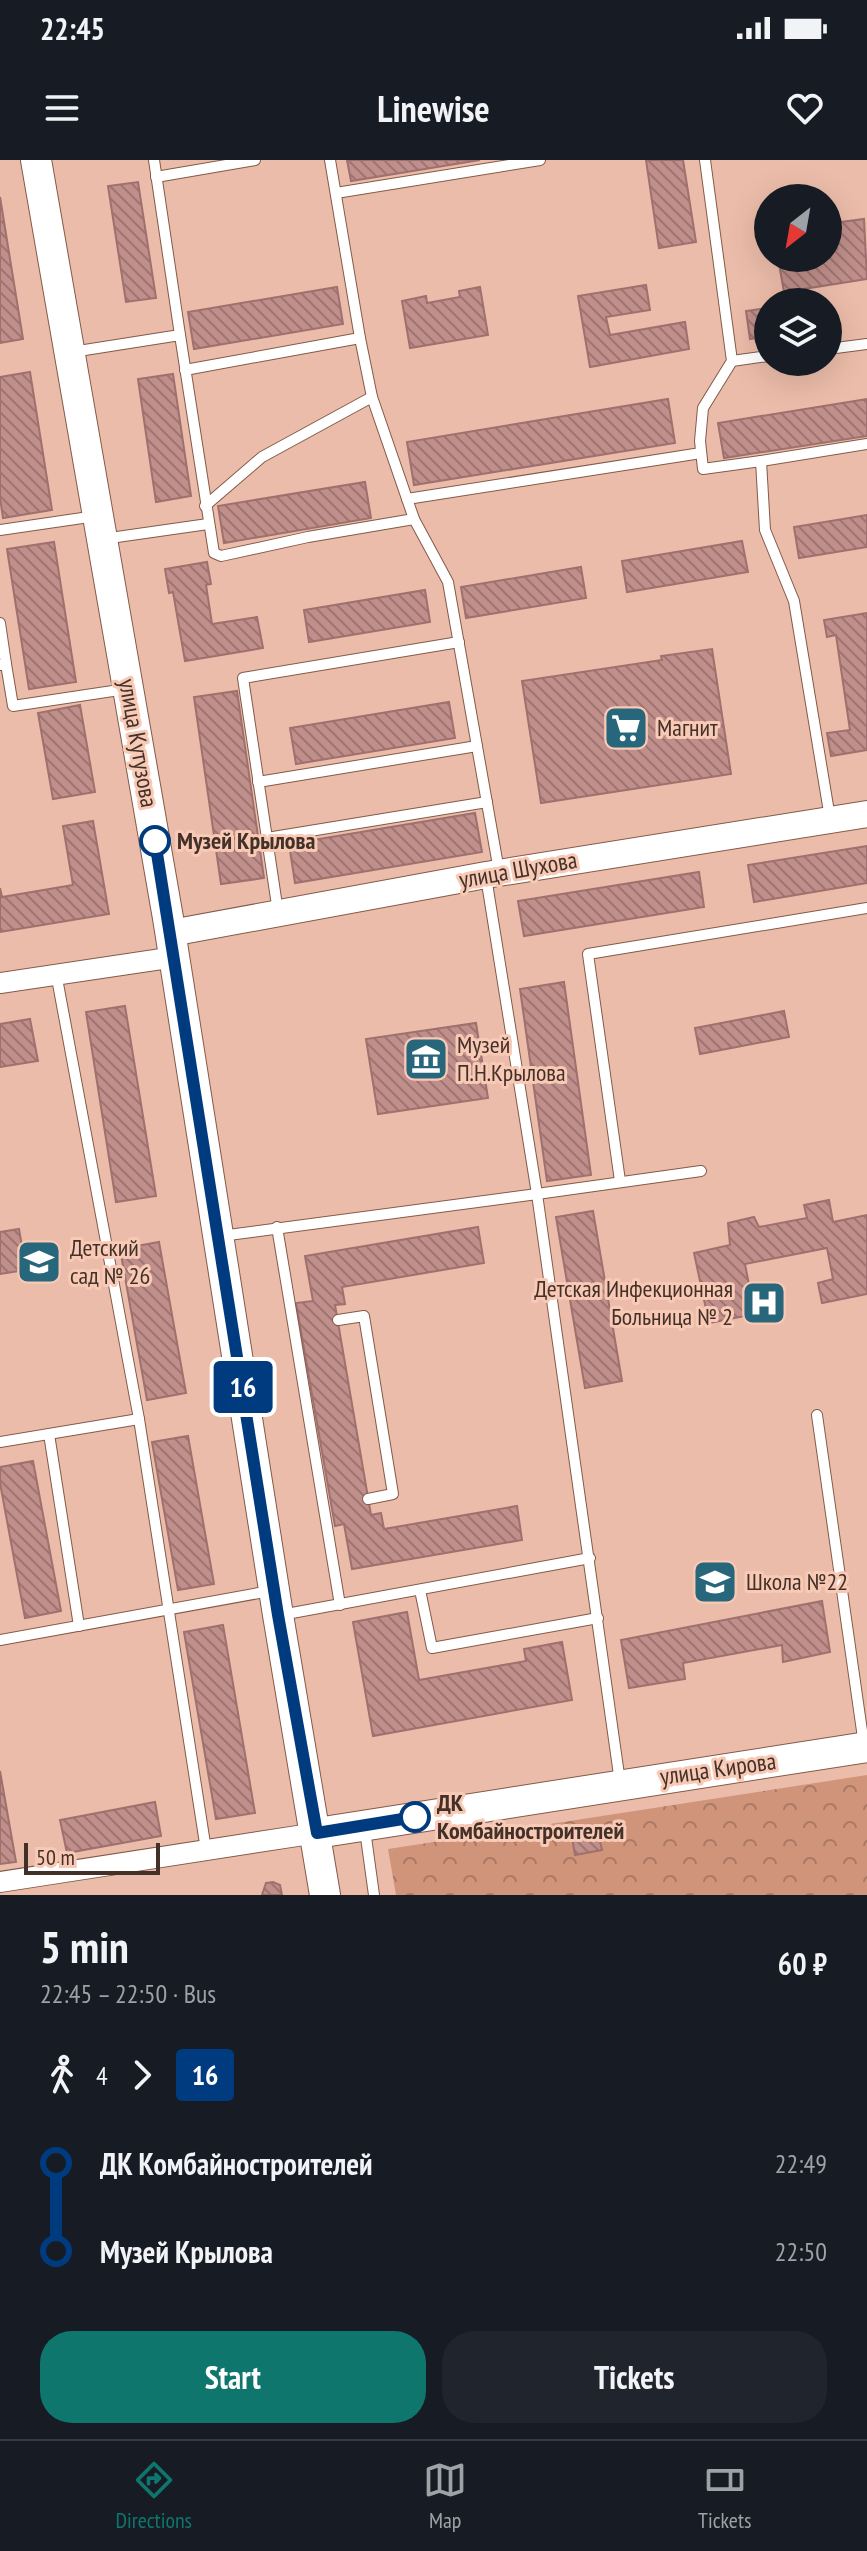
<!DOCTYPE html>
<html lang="en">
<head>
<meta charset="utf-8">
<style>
  :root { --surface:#171b24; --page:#20242c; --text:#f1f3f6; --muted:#9ea1a6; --line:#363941; --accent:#0f766e }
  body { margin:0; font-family:"PT Sans Narrow",sans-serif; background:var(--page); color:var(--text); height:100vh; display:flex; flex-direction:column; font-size:30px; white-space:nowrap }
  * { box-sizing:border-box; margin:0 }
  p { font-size:26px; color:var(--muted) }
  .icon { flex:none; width:44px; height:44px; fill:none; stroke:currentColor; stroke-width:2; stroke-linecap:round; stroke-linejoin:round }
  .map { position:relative; height:1735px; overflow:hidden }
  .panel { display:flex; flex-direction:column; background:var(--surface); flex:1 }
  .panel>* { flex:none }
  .badge { padding:0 16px; border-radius:6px; font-size:28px; line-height:52px }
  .needle { width:52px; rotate:211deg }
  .buttons { position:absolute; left:754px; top:24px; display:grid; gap:16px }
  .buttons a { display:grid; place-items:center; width:88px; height:88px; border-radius:50%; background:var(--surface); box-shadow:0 8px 32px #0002; font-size:40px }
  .scale { position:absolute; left:24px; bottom:20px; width:136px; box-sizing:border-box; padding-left:8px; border:4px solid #433129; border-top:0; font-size:22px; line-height:28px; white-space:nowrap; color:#433129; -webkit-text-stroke:6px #f8c9b5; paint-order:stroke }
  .map>.badge { position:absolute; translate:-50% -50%; box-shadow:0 0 0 4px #fff }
  .legs { display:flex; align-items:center; gap:12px; height:88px; padding:0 40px; font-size:26px }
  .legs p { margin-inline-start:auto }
  .headline { display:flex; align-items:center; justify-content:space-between; height:136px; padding:0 40px }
  h1 { font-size:44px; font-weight:800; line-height:60px }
  .button { display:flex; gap:16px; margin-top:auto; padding:16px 40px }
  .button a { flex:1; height:92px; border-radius:32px; background:var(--accent); color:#fff; font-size:32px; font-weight:800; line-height:92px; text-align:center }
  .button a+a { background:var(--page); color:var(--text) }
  ul { padding:0 40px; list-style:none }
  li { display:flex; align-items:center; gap:28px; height:88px; font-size:30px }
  li i { display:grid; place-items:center; width:12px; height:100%; margin:0 10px; background:currentColor }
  li i::after { content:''; width:20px; height:20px; margin:-10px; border:6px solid; border-radius:50%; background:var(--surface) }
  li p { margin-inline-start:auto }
  li:first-child i { background:linear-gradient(#0000 50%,currentColor 0) }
  li:last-child i { background:linear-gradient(currentColor 50%,#0000 0) }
  .status { display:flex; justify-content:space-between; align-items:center; height:56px; padding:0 40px; background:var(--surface); direction:ltr }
  .status svg { height:22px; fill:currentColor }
  header { display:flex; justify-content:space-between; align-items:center; height:104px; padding:0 40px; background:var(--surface); font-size:36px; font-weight:800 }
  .tab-bar { display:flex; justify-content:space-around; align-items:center; height:112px; border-top:2px solid var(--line); background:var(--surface); font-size:22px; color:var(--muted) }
  .tab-bar a { display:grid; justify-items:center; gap:4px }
  .tab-bar .active { color:var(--accent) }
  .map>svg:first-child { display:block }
</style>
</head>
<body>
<div class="status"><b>22:45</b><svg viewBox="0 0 49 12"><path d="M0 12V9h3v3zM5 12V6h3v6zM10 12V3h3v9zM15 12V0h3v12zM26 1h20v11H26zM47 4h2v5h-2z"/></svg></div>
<header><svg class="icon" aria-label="menu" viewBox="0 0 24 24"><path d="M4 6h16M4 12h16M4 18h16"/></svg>Linewise<svg class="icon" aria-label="heart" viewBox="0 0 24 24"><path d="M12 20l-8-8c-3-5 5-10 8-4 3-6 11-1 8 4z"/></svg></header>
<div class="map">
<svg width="867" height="1735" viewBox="0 0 867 1735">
  <defs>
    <pattern id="park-crowns" width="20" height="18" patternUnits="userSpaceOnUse" patternTransform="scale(2)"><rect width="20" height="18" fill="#d0947a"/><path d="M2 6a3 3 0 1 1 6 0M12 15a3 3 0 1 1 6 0" fill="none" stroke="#aa7964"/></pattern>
    <pattern id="building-back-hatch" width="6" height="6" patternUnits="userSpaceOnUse" patternTransform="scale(2)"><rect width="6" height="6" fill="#c08f8b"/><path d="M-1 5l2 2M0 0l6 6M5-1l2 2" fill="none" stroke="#9e7572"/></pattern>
  </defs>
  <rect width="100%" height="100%" fill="#ebbca9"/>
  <!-- park -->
  <path fill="url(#park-crowns)" d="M867,1615V1735H396L388,1689Z"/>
  <!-- building -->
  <g fill="url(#building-back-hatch)" stroke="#9f706d" stroke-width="2">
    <path d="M347,0H480L351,21Z"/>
    <path d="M646,0H683L696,82L659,88Z"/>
    <path d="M138,22L156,138L126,142L108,26Z"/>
    <path d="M0,37L23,179L0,183Z"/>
    <path d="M864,59L867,119L784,132L778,98H828V91L837,89L833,63Z"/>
    <path d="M646,125L650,150L606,157L610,175L685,162L689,189L590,207L578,136Z"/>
    <path d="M337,127L343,164L194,189L188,152Z"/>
    <path d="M480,127L488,175L410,188L402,141L426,136L427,143L460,137L459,131Z"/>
    <path d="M767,148L768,176L750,179L746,151Z"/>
    <path d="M30,212L52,350L3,358L0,338V217Z"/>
    <path d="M173,214L191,336L156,342L138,219Z"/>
    <path d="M668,239L675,283L414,325L407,282Z"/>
    <path d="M867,239V276L724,298L718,263Z"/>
    <path d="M365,322L371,358L224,383L218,346Z"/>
    <path d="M867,355V387L799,398L794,367Z"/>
    <path d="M742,381L748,412L627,432L622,401Z"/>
    <path d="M54,382L76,522L29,529L7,389Z"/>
    <path d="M207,402L211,424L206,425L212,464L257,457L263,488L185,501L173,432L169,433L165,409Z"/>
    <path d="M581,407L586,438L466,458L461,427Z"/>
    <path d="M425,430L430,462L309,482L304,450Z"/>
    <path d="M867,453V590L831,596L827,573L850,570L836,475L827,477L824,460Z"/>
    <path d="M712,489L731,614L541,643L522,521L662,500L661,496Z"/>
    <path d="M237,531L264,718L221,724L194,537Z"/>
    <path d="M449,542L455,578L296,604L290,568Z"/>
    <path d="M80,545L95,632L53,639L38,553Z"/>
    <path d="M475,653L482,692L295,723L289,684Z"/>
    <path d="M93,661L109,754L0,772V728L2,737L73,725L63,666Z"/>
    <path d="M867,686V723L754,742L748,705Z"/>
    <path d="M699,712L704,747L524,776L518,741Z"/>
    <path d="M564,822L591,1015L547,1021L520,829Z"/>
    <path d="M125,846L156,1036L116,1042L86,852Z"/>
    <path d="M784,851L789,877L700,894L695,868Z"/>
    <path d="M30,859L38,901L0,907V864Z"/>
    <path d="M476,863L488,938L378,954L366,879Z"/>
    <path d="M829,1040L833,1062L867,1055V1134L822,1143L818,1123L833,1119L827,1088L745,1104L750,1130L760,1128L765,1152L709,1163L694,1093L730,1085L728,1063L754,1057L759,1067L807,1058L804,1045Z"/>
    <path d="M593,1051L622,1221L585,1228L556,1057Z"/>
    <path d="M478,1067L484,1103L342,1127L345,1144L335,1145L371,1355L381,1353L384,1369L517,1346L522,1380L352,1409L344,1364L335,1366L296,1143L313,1141L305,1096Z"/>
    <path d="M19,1069L26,1110L0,1114V1072Z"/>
    <path d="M159,1082L186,1233L147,1240L120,1089Z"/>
    <path d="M188,1276L214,1424L178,1430L152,1282Z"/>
    <path d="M33,1301L61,1451L25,1458L0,1323V1307Z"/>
    <path d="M822,1441L830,1492L783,1502L782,1485L683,1503L685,1519L629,1528L621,1480Z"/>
    <path d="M407,1452L419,1520L526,1501L524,1489L562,1482L572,1540L373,1576L353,1462Z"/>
    <path d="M223,1465L255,1653L216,1659L184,1472Z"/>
    <path d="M0,1611L16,1702L0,1704Z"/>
    <path d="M155,1642L161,1676L67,1693L60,1660Z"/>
    <path d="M598,1673L602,1690L575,1695L572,1677Z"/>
    <path d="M266,1723L273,1722L280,1725L282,1735H262Z"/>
  </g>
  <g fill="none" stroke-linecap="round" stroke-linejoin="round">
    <!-- service casing -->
    <g stroke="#835a49" stroke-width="12">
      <g id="service">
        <path d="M154,0L180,175"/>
        <path d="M330,0L360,178"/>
        <path d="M705,0L732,201L703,248L700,281L703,309L761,301L765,370L794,441L830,658"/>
        <path d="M156,17L255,0"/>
        <path d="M336,33L540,0"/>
        <path d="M828,189L867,184"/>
        <path d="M72,192L180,175L214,393L221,396L308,377L414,359"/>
        <path d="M732,201L768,196"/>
        <path d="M185,210L360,178L372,237L414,359L448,422L499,711"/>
        <path d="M761,301L867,284"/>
        <path d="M407,339L701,293"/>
        <path d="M205,346L262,297L372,237"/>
        <path d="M0,370L96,356"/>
        <path d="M103,379L208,364"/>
        <path d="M0,463L6,504"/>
        <path d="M0,505L6,504L13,546L126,529"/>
        <path d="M258,622L477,586"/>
        <path d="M267,678L487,642"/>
        <path d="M486,717L537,1034L701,1011"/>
        <path d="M278,752L243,518L459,482"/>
        <path d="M56,813L139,1259L206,1690"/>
        <path d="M620,1021L588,794L867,748"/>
        <path d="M277,1067L340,1445"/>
        <path d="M221,1076L537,1034L620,1622"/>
        <path d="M338,1160L364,1156L393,1334L368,1339"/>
        <path d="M817,1255L864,1585"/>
        <path d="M49,1274L79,1466"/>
        <path d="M0,1282L139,1259"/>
        <path d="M420,1430L432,1488L598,1458"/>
        <path d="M281,1455L590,1398"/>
        <path d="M0,1480L270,1431"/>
        <path d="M365,1670L374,1735"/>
      </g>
    </g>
    <!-- minor casing -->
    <g stroke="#835a49" stroke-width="22">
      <g id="minor">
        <path d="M0,823L175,797"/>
        <path d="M0,1722L317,1673"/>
      </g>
    </g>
    <!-- tertiary casing -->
    <g stroke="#835a49" stroke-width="28">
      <path id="tertiary" d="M171,773L486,715L867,654"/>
    </g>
    <!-- secondary casing -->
    <g stroke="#835a49" stroke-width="32">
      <g id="secondary">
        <path d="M36,0L168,758L278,1455L325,1735"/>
        <path d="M317,1673L867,1587"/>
      </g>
    </g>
    <!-- service -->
    <use href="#service" stroke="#fff" stroke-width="10"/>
    <!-- minor -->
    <use href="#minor" stroke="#fff" stroke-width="20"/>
    <!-- tertiary -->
    <use href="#tertiary" stroke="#fff" stroke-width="26"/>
    <!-- secondary -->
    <use href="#secondary" stroke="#fff" stroke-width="30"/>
  </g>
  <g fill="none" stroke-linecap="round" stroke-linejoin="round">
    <!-- line-1 casing -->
    <g stroke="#fff" stroke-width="18">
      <path id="line-1" d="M155,681L278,1455L317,1673L415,1657"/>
    </g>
    <!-- line-1 -->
    <use href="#line-1" stroke="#003b80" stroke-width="12"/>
  </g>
  <!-- icons -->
  <defs>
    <g id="supermarket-square" transform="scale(2.3)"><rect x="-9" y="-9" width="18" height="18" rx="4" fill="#27667b" stroke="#f8c9b5"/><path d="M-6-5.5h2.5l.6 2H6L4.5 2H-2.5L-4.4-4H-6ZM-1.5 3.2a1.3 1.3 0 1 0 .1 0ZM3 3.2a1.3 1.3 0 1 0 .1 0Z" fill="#fff"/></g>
    <g id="museum-square" transform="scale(2.3)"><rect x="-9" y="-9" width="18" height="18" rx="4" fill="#27667b" stroke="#f8c9b5"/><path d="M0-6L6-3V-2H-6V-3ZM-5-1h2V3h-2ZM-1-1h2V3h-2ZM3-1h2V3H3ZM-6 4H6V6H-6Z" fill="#fff"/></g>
    <g id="school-square" transform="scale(2.3)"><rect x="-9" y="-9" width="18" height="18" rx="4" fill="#27667b" stroke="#f8c9b5"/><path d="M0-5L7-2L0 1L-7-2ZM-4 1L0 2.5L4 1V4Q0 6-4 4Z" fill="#fff"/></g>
    <g id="hospital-square" transform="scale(2.3)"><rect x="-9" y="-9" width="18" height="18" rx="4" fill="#27667b" stroke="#f8c9b5"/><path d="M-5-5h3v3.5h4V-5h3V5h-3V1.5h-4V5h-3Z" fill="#fff"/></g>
  </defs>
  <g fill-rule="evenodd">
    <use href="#supermarket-square" x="626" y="568"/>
    <use href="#museum-square" x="426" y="899"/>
    <use href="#school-square" x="39" y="1102"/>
    <use href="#hospital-square" x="764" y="1143"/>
    <use href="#school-square" x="715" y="1422"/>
  </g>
  <!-- markers -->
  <g fill="#fff" stroke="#003b80" stroke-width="4">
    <circle cx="155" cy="681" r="14"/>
    <circle cx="415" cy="1657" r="14"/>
  </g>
  <g text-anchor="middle" stroke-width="6" stroke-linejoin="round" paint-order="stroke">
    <!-- poi labels -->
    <g font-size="24" fill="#433129" stroke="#f8c9b5" text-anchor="start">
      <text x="657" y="576">Магнит</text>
      <text x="457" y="893">Музей<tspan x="457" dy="28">П.Н.Крылова</tspan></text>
      <text x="70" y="1096">Детский<tspan x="70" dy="28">сад № 26</tspan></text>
      <text x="733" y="1137" text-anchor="end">Детская Инфекционная<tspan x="733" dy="28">Больница № 2</tspan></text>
      <text x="746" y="1430">Школа №22</text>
    </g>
    <!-- street labels -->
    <g font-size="24" fill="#433129" stroke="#f8c9b5">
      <text transform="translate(138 583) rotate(80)" y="8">улица Кутузова</text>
      <text transform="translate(518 710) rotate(-10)" y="8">улица Шухова</text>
      <text transform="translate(718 1609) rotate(-8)" y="8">улица Кирова</text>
    </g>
    <!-- stop labels -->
    <g font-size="24" font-weight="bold" fill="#433129" stroke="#f8c9b5" text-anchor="start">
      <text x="177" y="689">Музей Крылова</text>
      <text x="437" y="1651">ДК<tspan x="437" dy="28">Комбайностроителей</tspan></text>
    </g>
  </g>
</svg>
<div class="buttons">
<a><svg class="needle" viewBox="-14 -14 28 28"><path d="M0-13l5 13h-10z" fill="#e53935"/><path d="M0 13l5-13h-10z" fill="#9ea1a6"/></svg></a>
<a><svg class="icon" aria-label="layers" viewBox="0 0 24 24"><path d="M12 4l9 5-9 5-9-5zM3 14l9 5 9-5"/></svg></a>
</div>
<div class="scale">50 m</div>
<b class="badge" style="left:243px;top:1227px;background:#003b80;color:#fff">16</b>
</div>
<section class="panel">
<div class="headline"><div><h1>5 min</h1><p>22:45 – 22:50 · Bus</p></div><b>60 ₽</b></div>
<div class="legs"><svg class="icon" aria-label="walk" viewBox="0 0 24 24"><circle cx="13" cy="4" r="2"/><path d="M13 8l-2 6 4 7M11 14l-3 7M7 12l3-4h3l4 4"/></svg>4<svg class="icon" aria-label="forward" viewBox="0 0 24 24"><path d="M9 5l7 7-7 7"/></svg><b class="badge" style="background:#003b80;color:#fff">16</b></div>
<ul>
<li><i style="color:#003b80"></i><b>ДК Комбайностроителей</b><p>22:49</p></li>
<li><i style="color:#003b80"></i><b>Музей Крылова</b><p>22:50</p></li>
</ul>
<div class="button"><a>Start</a><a>Tickets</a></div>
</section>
<nav class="tab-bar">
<a class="active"><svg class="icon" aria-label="directions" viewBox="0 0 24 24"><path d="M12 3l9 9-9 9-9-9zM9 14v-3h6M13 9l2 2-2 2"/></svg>Directions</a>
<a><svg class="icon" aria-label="map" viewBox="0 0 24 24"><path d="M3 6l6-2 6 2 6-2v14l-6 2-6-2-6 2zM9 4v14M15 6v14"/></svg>Map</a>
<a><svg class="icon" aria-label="tickets" viewBox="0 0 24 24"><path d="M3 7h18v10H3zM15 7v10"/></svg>Tickets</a>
</nav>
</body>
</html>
